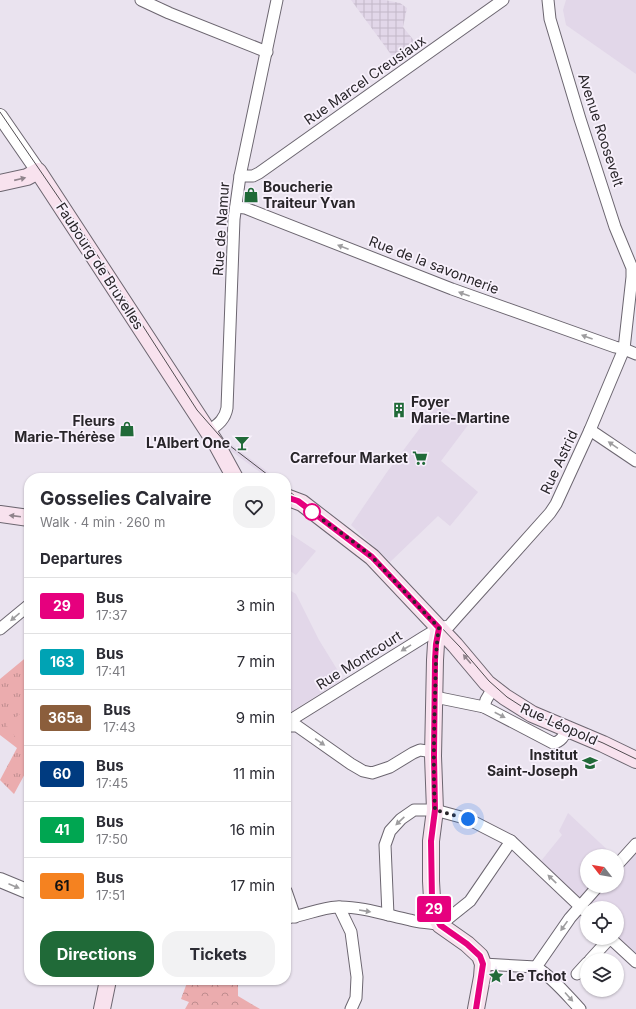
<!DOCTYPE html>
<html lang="en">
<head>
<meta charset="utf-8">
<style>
  :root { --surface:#fff; --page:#f2f2f3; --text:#2b2b33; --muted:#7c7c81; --line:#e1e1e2; --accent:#206a38 }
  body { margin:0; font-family:Inter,sans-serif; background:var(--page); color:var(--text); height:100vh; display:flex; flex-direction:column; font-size:15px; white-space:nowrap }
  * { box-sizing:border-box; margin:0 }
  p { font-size:13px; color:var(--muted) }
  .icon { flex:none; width:22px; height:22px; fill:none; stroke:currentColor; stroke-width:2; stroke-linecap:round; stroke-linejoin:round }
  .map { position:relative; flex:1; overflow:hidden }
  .sheet { position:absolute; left:24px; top:473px; width:267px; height:512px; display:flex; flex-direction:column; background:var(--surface); border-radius:16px; box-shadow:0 1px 3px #0004 }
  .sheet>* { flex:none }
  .badge { padding:0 8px; border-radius:3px; font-size:14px; line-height:26px }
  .needle { width:26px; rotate:301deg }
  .tools { position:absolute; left:580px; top:849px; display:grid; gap:8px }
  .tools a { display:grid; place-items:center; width:44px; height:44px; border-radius:50%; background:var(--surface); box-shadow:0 1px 3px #0004; font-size:20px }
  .you { position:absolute; width:20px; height:20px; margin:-10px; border:3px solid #fff; border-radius:50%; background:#1a73e8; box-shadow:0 0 0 6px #1a73e833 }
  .map>.badge { position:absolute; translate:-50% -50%; box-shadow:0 0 0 2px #fff }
  h2 { padding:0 16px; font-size:15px; line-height:36px }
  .round { display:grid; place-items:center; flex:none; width:42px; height:42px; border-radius:16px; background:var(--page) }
  .head { display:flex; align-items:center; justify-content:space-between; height:68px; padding:0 16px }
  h1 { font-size:19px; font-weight:700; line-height:30px }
  .cta { display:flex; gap:8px; margin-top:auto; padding:8px 16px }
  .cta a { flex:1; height:46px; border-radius:16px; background:var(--accent); color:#fff; font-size:16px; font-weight:700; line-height:46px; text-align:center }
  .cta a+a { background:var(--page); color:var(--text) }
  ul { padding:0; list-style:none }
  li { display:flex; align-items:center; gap:12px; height:56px; padding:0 16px; border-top:1px solid var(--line) }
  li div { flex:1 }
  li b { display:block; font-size:15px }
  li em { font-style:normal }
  li .badge { min-width:44px; font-weight:700; text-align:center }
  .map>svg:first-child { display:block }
</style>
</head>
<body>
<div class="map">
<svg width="636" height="1009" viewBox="0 0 636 1009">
  <defs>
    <pattern id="industrial-grid" width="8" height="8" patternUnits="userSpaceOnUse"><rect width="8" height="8" fill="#e2d7e9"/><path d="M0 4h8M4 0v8" fill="none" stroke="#c2b8c8"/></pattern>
    <pattern id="grass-tufts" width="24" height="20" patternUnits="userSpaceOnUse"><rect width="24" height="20" fill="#ebacae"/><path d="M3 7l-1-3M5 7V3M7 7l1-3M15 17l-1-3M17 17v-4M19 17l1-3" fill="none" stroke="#be8c8e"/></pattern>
    <pattern id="park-crowns" width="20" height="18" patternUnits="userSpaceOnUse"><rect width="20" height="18" fill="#ebacae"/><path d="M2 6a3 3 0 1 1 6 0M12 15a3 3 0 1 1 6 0" fill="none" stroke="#be8c8e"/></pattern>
  </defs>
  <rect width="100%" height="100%" fill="#eae3ef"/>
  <!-- built -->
  <g fill="#e2d7e9">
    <path d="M566,0H636V74L566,25L563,10Z"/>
    <path d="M438,404L468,425L441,461L478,492L450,526L438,516L390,562L351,525L387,472Z"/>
    <path d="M225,440L276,478H268L227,448Z"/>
    <path d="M286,531L316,551L296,575L286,568Z"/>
    <path d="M286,588L296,594L319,640L343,679L286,715Z"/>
    <path d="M568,813L614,856H587V886H595L580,903L541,861L562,835L559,831Z"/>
    <path d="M636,848V962L617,938V908H587L584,905L601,886H617V869Z"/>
  </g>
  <!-- industrial -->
  <path fill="url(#industrial-grid)" d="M351,0H385L400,3L407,8L403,27L420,48L398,64Z"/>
  <!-- grass -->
  <path fill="url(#grass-tufts)" d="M29,655V759L25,761L27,770L14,794L0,780L17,748L0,735V679Z"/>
  <!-- park -->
  <path fill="url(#park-crowns)" d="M188,980H231L238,985V996L260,1009H185L189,1002L181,999Z"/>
  <!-- pitch -->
  <path fill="#ebacae" d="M29,707V748L26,751L6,725Z"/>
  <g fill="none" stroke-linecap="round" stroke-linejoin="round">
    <!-- minor casing -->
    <g stroke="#6c6670" stroke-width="13">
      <g id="minor">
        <path d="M141,0L169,13L267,52"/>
        <path d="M240,176H253L259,173L503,0"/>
        <path d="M236,207L245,208L452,289L615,347L624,349L636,354"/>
        <path d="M590,430L636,461"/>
        <path d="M208,432C217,425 225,420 227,408L234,219L240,176L277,0"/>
        <path d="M0,629L29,605"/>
        <path d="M493,688L486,700L484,707L553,743C561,742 564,736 567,729"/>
        <path d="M435,697L484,707"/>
        <path d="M286,720L294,718L424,637L439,628L449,626L456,618L550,513L556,504L590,430L624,349L632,277V268L615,227L580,119L550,19L548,0"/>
        <path d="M286,726H297L351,764L363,771L372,773L390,767L413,753L420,750L427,751L433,756"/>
        <path d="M617,865L636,844"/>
        <path d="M286,891L295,917"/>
        <path d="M339,907L351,932L357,977L356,998L351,1009"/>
        <path d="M388,915L385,845L390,831L401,819L414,810H435L468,819L511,841L587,913"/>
        <path d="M286,918C304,916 319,908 337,907C360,906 387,915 410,920C420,923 430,922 440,925L470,901L511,841"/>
        <path d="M590,960L610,938L636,962"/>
        <path d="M483,964L536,967"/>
        <path d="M536,967L570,918L598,886"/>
        <path d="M536,967C553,978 566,994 580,1009"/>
        <path d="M577,974L587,963"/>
      </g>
    </g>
    <!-- tertiary casing -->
    <g stroke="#6c6670" stroke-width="16">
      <g id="tertiary">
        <path d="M0,116L38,171"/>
        <path d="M0,880L29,892"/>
      </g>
    </g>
    <!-- secondary casing -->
    <g stroke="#6c6670" stroke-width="18">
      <g id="secondary">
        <path d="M0,183L27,177L38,171L217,445L235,478"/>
        <path d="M286,497L302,503L372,557L455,645L487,683L505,697L532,714L603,744L636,760"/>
        <path d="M0,514L29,518"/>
        <path d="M439,628L436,644L435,660L433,756L435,810L431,841V881L432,899L436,917L440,925L467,944L480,956L483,964L482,977L476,1009"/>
        <path d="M102,1009L108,980"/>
      </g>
    </g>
    <!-- minor -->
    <use href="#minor" stroke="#fff" stroke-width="11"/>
    <!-- tertiary -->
    <use href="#tertiary" stroke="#fff" stroke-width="14"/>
    <!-- secondary -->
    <use href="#secondary" stroke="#f8e2ee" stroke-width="16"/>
    <!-- tram -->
    <g stroke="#514d52" stroke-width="1">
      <path d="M0,112L87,239L197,410L225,442L272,478"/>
      <path d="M286,489L373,556L460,647L489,681L507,697L535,715L603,743L636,759"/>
    </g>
  </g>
  <!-- one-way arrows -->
  <defs><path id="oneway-solid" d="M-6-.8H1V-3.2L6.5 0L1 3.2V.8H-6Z"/></defs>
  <g fill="#90848c">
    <use href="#oneway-solid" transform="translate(20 179) rotate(-13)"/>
    <use href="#oneway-solid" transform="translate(15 516) rotate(-173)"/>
    <use href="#oneway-solid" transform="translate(467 659) rotate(-130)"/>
  </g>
  <g fill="#9e9d9f">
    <use href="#oneway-solid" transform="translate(343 247) rotate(-159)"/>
    <use href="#oneway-solid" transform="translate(464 294) rotate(-160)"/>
    <use href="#oneway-solid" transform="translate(587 337) rotate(-160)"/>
    <use href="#oneway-solid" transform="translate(613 445) rotate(-146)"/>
    <use href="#oneway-solid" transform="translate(15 617) rotate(140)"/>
    <use href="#oneway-solid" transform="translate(406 648) rotate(148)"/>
    <use href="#oneway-solid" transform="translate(500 715) rotate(27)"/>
    <use href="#oneway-solid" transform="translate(320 742) rotate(35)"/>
    <use href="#oneway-solid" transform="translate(400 821) rotate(137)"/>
    <use href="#oneway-solid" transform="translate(552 879) rotate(-136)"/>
    <use href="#oneway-solid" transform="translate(14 886) rotate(23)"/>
    <use href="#oneway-solid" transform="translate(365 911) rotate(9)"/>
    <use href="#oneway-solid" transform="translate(564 926) rotate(125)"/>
    <use href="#oneway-solid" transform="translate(569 997) rotate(48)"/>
  </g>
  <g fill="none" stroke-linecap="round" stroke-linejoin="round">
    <!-- line casing -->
    <g stroke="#fff" stroke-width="9">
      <path id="line" d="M286,497L298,501L372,557L439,628L436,644L435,660L434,756L435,810L431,841L432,899L436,917L440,925L467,944L480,956L483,964L476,1009"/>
    </g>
    <!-- line -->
    <use href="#line" stroke="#e6007e" stroke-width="6"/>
    <!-- walk -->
    <path stroke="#282529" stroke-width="4" stroke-dasharray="0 7.2" d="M312,512L355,543L372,557L439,628C435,651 436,673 435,696C434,734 433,772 435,810L468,819"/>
  </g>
  <!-- icons -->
  <defs>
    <g id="shop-bare" transform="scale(1.2)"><path d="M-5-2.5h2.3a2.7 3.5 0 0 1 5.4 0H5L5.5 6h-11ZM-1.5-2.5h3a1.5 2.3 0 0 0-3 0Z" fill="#206a38" stroke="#f8f1fc" stroke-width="2.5" paint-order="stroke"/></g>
    <g id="building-bare" transform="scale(1.2)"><path d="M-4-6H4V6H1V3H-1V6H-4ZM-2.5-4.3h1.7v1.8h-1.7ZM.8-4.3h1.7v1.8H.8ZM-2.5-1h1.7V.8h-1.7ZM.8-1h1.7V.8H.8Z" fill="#206a38" stroke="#f8f1fc" stroke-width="2.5" paint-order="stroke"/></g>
    <g id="bar-bare" transform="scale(1.2)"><path d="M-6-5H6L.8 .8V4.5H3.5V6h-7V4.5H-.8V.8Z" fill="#206a38" stroke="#f8f1fc" stroke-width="2.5" paint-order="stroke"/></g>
    <g id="supermarket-bare" transform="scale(1.2)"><path d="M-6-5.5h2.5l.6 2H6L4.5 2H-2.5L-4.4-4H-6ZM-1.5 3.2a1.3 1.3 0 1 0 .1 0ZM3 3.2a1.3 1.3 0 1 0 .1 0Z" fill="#206a38" stroke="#f8f1fc" stroke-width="2.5" paint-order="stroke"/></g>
    <g id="school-bare" transform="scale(1.2)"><path d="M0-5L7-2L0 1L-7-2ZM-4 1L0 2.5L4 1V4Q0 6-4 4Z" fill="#206a38" stroke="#f8f1fc" stroke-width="2.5" paint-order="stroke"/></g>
    <g id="sight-bare" transform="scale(1.2)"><path d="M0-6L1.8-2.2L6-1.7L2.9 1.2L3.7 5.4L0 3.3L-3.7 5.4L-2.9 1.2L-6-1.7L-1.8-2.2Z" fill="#206a38" stroke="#f8f1fc" stroke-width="2.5" paint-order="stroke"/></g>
  </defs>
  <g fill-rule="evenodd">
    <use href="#shop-bare" x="251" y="195"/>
    <use href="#building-bare" x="399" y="410"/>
    <use href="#shop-bare" x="127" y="429"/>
    <use href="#bar-bare" x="242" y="443"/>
    <use href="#supermarket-bare" x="420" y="458"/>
    <use href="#school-bare" x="590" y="763"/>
    <use href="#sight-bare" x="496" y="976"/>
  </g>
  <!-- markers -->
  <circle fill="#fff" stroke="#e6007e" stroke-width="2" cx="312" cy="512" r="8"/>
  <g text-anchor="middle" stroke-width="3.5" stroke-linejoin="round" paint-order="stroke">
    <!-- street labels -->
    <g font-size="14" fill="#282529" stroke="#f8f1fc">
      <text transform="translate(365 80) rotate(-35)" y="5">Rue Marcel Creusiaux</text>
      <text transform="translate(601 130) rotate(72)" y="5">Avenue Roosevelt</text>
      <text transform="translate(221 229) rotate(-86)" y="5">Rue de Namur</text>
      <text transform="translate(434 265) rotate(21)" y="5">Rue de la savonnerie</text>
      <text transform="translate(100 266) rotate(57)" y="5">Faubourg de Bruxelles</text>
      <text transform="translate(559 462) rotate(-65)" y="5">Rue Astrid</text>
      <text transform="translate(359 660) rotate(-32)" y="5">Rue Montcourt</text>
      <text transform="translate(559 724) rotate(24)" y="5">Rue Léopold</text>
    </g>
    <!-- poi labels -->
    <g font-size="14" font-weight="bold" fill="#282529" stroke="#f8f1fc" text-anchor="end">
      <text x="263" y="192" text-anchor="start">Boucherie<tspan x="263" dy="16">Traiteur Yvan</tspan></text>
      <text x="411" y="407" text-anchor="start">Foyer<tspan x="411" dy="16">Marie-Martine</tspan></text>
      <text x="115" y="426">Fleurs<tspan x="115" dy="16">Marie-Thérèse</tspan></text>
      <text x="230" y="448">L'Albert One</text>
      <text x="408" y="463">Carrefour Market</text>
      <text x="578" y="760">Institut<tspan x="578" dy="16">Saint-Joseph</tspan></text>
      <text x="508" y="981" text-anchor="start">Le Tchot</text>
    </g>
  </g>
</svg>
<div class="tools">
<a><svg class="needle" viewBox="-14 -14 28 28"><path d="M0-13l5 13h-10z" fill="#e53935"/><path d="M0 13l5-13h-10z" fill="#7c7c81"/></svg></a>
<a><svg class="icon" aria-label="locate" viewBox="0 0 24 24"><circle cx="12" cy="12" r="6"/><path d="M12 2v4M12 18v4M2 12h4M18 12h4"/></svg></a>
<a><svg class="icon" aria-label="layers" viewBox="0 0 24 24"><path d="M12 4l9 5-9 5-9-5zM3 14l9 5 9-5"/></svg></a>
</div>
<div class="you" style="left:468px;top:819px"></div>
<b class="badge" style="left:434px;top:909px;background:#e6007e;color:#fff">29</b>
<section class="sheet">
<div class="head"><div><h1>Gosselies Calvaire</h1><p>Walk · 4 min · 260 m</p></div><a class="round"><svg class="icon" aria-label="heart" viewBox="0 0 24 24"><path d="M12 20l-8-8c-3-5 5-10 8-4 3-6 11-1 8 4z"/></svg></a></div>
<h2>Departures</h2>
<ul>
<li><span class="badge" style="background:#e6007e;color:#fff">29</span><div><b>Bus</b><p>17:37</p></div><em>3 min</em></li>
<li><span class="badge" style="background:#00a3b4;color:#fff">163</span><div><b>Bus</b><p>17:41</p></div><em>7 min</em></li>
<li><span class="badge" style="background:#8b5e3c;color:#fff">365a</span><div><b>Bus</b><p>17:43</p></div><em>9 min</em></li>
<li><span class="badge" style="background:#003b80;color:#fff">60</span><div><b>Bus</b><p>17:45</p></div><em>11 min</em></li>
<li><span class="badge" style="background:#00a651;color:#fff">41</span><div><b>Bus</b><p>17:50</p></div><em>16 min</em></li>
<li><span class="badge" style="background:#f58220;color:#111">61</span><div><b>Bus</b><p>17:51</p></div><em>17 min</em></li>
</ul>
<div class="cta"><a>Directions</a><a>Tickets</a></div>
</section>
</div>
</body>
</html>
